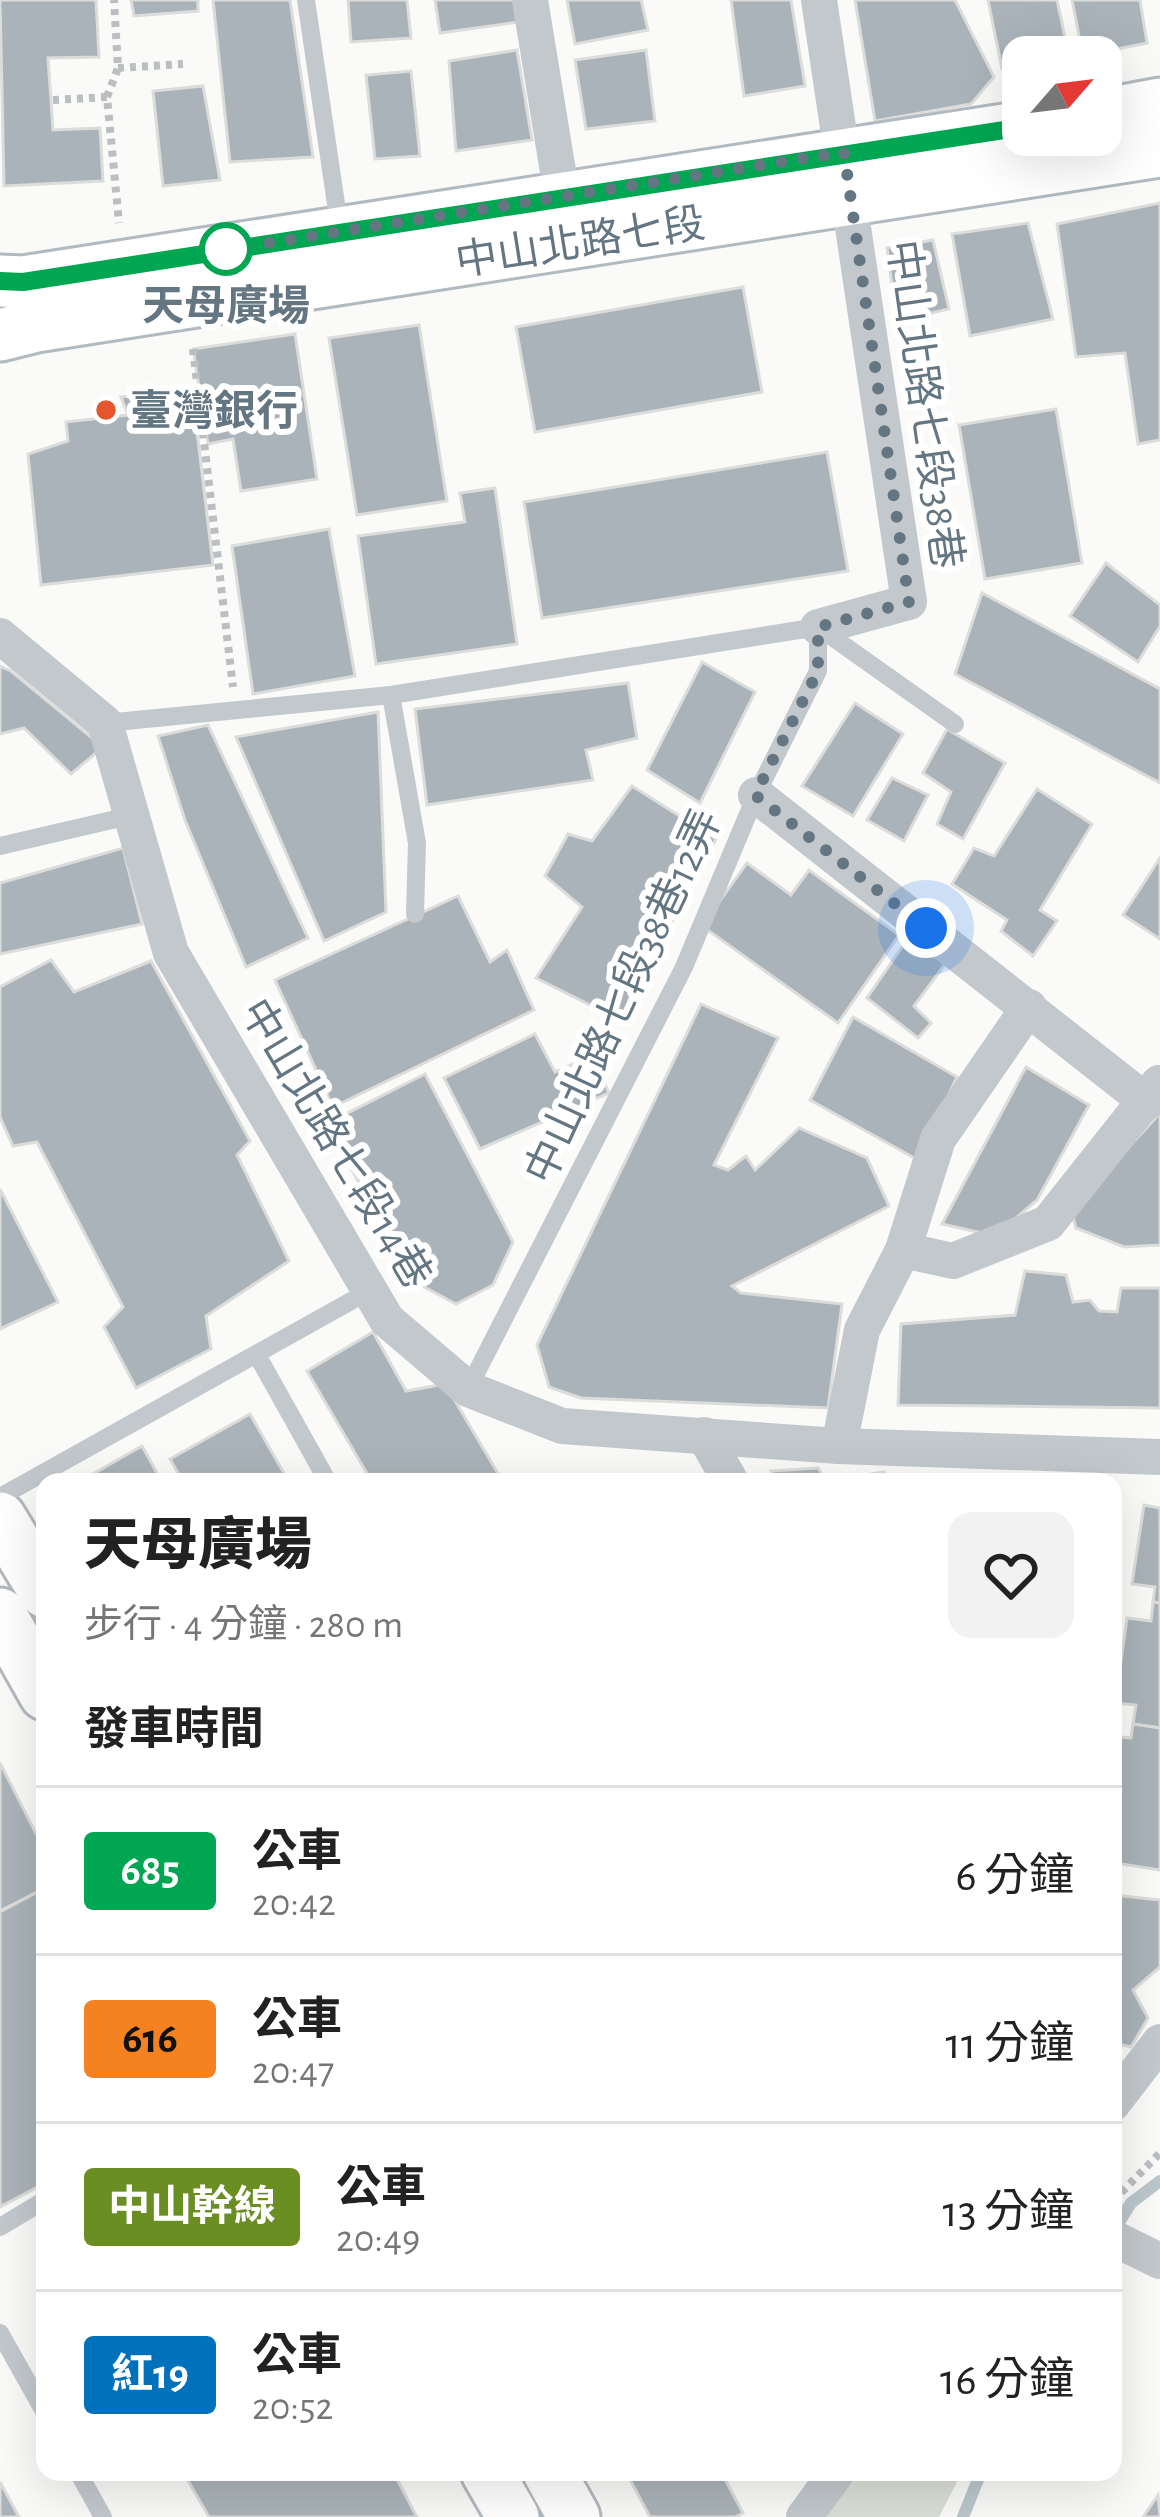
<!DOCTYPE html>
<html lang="zh-TW">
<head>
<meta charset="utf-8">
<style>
  :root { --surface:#fff; --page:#f2f2f2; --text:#222; --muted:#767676; --line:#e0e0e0 }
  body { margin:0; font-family:"Alegreya Sans","Noto Sans TC",sans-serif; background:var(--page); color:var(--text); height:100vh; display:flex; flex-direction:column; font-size:45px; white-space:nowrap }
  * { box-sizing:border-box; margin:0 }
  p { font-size:39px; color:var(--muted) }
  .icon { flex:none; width:66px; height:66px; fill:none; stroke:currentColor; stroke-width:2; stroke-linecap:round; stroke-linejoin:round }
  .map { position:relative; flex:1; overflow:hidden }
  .drawer { position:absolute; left:36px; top:1473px; width:1086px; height:1008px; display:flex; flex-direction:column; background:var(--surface); border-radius:24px; box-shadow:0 12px 48px #0002 }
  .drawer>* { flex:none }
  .badge { padding:0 24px; border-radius:9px; font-size:42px; line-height:78px }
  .needle { width:78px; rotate:62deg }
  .buttons { position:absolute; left:1002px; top:36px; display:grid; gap:24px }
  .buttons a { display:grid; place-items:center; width:120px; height:120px; border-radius:24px; background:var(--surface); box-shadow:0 12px 48px #0002; font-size:60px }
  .you { position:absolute; width:60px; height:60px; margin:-30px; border:9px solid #fff; border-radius:50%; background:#1a73e8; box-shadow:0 0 0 18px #1a73e833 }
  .map>.badge { position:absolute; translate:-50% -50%; box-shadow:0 0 0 6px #fff }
  h2 { padding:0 48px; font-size:45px; line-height:108px }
  .round { display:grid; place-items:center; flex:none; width:126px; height:126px; border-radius:24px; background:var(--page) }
  .head { display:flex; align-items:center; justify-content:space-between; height:204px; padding:0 48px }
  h1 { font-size:57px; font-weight:800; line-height:90px }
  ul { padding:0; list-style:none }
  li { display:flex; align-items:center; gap:36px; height:168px; padding:0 48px; border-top:3px solid var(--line) }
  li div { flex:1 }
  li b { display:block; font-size:45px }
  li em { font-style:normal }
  li .badge { min-width:132px; font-weight:700; text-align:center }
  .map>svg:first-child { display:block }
</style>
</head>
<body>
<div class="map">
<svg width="1160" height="2517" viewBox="0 0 1160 2517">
  <rect width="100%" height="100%" fill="#fafaf8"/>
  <!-- green -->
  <path fill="#dadfd7" d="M858,2472H962L939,2517H826Z"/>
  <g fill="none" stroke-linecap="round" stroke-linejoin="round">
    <!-- stream -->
    <g stroke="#bbc7cb" stroke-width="12">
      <path d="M1113,2232L1131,2203L1160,2181"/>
      <path d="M963,2517L981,2472"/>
    </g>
  </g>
  <!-- building -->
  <g fill="#aab3b9" stroke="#dcdcda" stroke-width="3">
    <path d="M0,0H96L99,57L48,58L53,130L100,128L103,181L4,186Z"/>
    <path d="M131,0H198V11L134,16Z"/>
    <path d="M213,0H290L313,157L230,162Z"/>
    <path d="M348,0H407L411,38L351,42Z"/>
    <path d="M435,0H515L519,22L440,33Z"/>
    <path d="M567,0H641L648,30L575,44Z"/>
    <path d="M731,0H791L805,86L744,96Z"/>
    <path d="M855,0H955L994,77L971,104L875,121Z"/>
    <path d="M988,0H1057L1069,57H1023V65L1002,69Z"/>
    <path d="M1072,0H1140L1147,43L1083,56Z"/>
    <path d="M517,50L532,140L456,151L449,61Z"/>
    <path d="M646,50L655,121L586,129L575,60Z"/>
    <path d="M411,71L420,156L375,159L366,75Z"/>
    <path d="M203,86L220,180L163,186L153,91Z"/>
    <path d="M1160,203V440L1138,444L1125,353L1076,357L1057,224Z"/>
    <path d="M1028,223L1053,319L970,336L952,234Z"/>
    <path d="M933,240L949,309L897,321L887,248Z"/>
    <path d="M743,287L762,392L535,432L516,327Z"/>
    <path d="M419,325L447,501L357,515L329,338Z"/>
    <path d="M295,334L317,479L241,491L233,439L208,444L193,349Z"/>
    <path d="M192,390L213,565L41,585L28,454L68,441L66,422L128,415L121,397Z"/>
    <path d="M1056,409L1082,563L985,579L959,425Z"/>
    <path d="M827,452L848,571L542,618L524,502Z"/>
    <path d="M495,488L517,644L376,664L358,536L465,522L460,493Z"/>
    <path d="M329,529L355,676L253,694L232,546Z"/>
    <path d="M1106,563L1160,605V626L1138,662L1070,616Z"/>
    <path d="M982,593L1160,689V783L955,674Z"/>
    <path d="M702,662L755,692L700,803L647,770Z"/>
    <path d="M0,666L11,671L103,747L71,774L24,728L0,734Z"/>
    <path d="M628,683L637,738L586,750L593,780L427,805L415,709Z"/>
    <path d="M855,703L903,734L853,816L802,786Z"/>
    <path d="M378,712L386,912L324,941L236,737Z"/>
    <path d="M208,725L308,938L246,967L185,820L158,736Z"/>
    <path d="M947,729L1005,763L963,839L937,824L951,792L923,773Z"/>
    <path d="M892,778L928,795L904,841L867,820Z"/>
    <path d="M632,786L716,839L620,1020L536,978L582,907L545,876L568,834L592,841Z"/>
    <path d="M1037,789L1092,824L1040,910L1057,921L1033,956L1001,931L1007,920L952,884L974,848L994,856Z"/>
    <path d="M123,848L142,924L0,954V883Z"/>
    <path d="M1160,858V939L1123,915Z"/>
    <path d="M747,863L791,895L809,870L899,935L838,1023L702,926Z"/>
    <path d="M458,896L490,962L507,950L534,1010L333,1107L275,980Z"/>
    <path d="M909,937L945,964L914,1006L931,1023L918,1038L867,998Z"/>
    <path d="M51,960L74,992L151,961L250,1141L237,1155L289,1261L206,1316L211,1349L136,1388L104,1327L123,1307L37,1142L13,1146L0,1117V987Z"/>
    <path d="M701,1004L778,1038L714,1165L728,1170L746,1156L755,1170L799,1128L867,1158L889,1206L732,1286L741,1293L842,1304L828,1408L581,1398L549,1387L537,1345Z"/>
    <path d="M853,1017L957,1077L918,1160L810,1100Z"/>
    <path d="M535,1034L555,1072L592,1056L609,1093L480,1149L444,1078Z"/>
    <path d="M1026,1067L1089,1105L1037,1200L995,1236L942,1224Z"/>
    <path d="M425,1074L513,1242L493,1285L456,1304L415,1282L326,1124Z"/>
    <path d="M1160,1113V1245L1124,1247L1076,1228L1071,1211Z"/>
    <path d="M0,1189L58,1302L0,1329Z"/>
    <path d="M1025,1271L1066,1275L1073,1302L1090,1300L1099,1311L1117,1312L1121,1288H1160V1408L898,1405L901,1324L1015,1315Z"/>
    <path d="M373,1332L406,1391L445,1384L503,1482H372L307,1371Z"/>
    <path d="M250,1414L289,1482H183L170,1459Z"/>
    <path d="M142,1446L162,1482H79Z"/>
    <path d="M818,1468L827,1482H779L771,1471Z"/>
    <path d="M884,1472L890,1482H849L847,1478Z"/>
    <path d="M968,1475L1103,1478V1482L923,1479Z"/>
    <path d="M1144,1505L1160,1508V1603L1153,1602L1155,1587L1132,1584Z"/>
    <path d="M1153,1602L1160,1603V1728L1133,1724L1136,1705L1115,1703L1127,1618L1151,1621Z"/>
    <path d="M1133,1724L1160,1728V1870L1115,1863L1120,1827L1113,1826V1736L1131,1738Z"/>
    <path d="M0,1763L45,1851V1888L0,1911Z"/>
    <path d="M45,1888V2183L0,2207V1912Z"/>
    <path d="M1113,1895L1160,1900V1967L1133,1990L1148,2018L1131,2047L1113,2043Z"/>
    <path d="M183,2472H393L417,2517H209Z"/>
    <path d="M626,2472H721L743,2513L735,2517H650Z"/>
    <path d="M0,2482L19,2517H0Z"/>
    <path d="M1158,2495L1160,2517H1143Z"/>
  </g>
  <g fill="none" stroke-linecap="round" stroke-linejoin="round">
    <!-- secondary casing -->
    <g stroke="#b3babf" stroke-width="57">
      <g id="secondary">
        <path d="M1101,115L1160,104"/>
        <path d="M0,281L23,282L1023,127"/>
        <path d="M0,335L36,326L1160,151"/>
        <path d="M0,1518L45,1592"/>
        <path d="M0,1614L45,1694"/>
        <path d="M487,2472L513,2517"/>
        <path d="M549,2472L574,2517"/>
      </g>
    </g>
    <!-- path -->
    <g stroke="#bbbfc2" stroke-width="8" stroke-dasharray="6 6" stroke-linecap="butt">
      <path d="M118,68L183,64"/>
      <path d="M107,97L118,68L114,0"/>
      <path d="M53,100L107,97L119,223"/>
      <path d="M193,349L233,687"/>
      <path d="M1113,2201L1160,2153"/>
    </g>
    <!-- lane -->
    <g stroke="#c3c8cc" stroke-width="18">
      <path d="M306,0L340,231"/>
      <path d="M818,627L955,724"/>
      <path d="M391,695L417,843L415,914"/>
      <path d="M105,723L391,695L818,627"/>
      <path d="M0,846L129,816"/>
      <path d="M257,1355L328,1482"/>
      <path d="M468,1389L684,967L756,795L818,671V627"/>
      <path d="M0,1497L369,1291"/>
      <path d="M0,2227L45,2200"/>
      <path d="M0,2333L45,2413"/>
      <path d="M78,2472L103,2517"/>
    </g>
    <!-- street -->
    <g stroke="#c3c8cc" stroke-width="36">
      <path d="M530,0L562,196"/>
      <path d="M818,627L909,602L819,0"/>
      <path d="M0,636L105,723L171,953L387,1320L468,1389L562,1426L839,1446L1160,1457"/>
      <path d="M756,795L1147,1102"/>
      <path d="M903,1250L953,1261L1048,1223L1159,1083"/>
      <path d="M704,1435L731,1482"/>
      <path d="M839,1446L862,1330L903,1250L938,1139L1029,1007"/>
      <path d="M1113,2103L1160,2042"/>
      <path d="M1113,2238L1160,2261"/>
      <path d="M804,2517L837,2472"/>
    </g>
    <!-- secondary -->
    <use href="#secondary" stroke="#fff" stroke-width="51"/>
  </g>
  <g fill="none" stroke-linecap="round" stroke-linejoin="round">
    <!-- line casing -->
    <g stroke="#fff" stroke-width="27">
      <path id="line" d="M0,281L23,282L1023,127"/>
    </g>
    <!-- line -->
    <use href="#line" stroke="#00a651" stroke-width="18"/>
    <!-- walk -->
    <path stroke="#657683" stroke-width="12" stroke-dasharray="0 21.6" d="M226,249L205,253L844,152L909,602L818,627V671L755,795L926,928"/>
  </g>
  <!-- markers -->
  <circle fill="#fff" stroke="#00a651" stroke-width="6" cx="226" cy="249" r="24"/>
  <circle fill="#e4572e" stroke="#fff" stroke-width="4.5" cx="106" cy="410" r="12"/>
  <g text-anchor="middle" stroke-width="12" stroke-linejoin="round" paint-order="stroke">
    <!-- street labels -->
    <g font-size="42" fill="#657683" stroke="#fff">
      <text transform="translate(580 241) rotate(-9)" y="15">中山北路七段</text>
      <text transform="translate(926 404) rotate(82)" y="15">中山北路七段38巷</text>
      <text transform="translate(622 996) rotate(-65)" y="15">中山北路七段38巷12弄</text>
      <text transform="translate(337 1143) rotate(59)" y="15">中山北路七段14巷</text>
    </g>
    <!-- stop labels -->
    <g font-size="42" font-weight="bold" fill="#657683" stroke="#fff">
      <text x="226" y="320">天母廣場</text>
    </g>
    <!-- poi labels -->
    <g font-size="42" font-weight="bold" fill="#657683" stroke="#fff" text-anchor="start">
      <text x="130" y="425">臺灣銀行</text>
    </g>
  </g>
</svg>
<div class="buttons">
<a><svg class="needle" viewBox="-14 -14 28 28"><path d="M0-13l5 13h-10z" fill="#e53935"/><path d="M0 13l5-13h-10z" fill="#767676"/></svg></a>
</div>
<div class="you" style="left:926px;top:928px"></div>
<section class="drawer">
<div class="head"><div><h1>天母廣場</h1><p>步行 · 4 分鐘 · 280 m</p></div><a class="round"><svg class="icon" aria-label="heart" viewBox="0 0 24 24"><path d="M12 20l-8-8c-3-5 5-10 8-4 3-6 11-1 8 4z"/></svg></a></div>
<h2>發車時間</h2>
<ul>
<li><span class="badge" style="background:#00a651;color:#fff">685</span><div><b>公車</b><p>20:42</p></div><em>6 分鐘</em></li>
<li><span class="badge" style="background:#f58220;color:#111">616</span><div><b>公車</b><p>20:47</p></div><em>11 分鐘</em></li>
<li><span class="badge" style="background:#6b8e23;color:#fff">中山幹線</span><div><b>公車</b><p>20:49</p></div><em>13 分鐘</em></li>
<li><span class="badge" style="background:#0072bc;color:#fff">紅19</span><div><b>公車</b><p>20:52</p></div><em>16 分鐘</em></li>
</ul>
</section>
</div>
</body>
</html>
